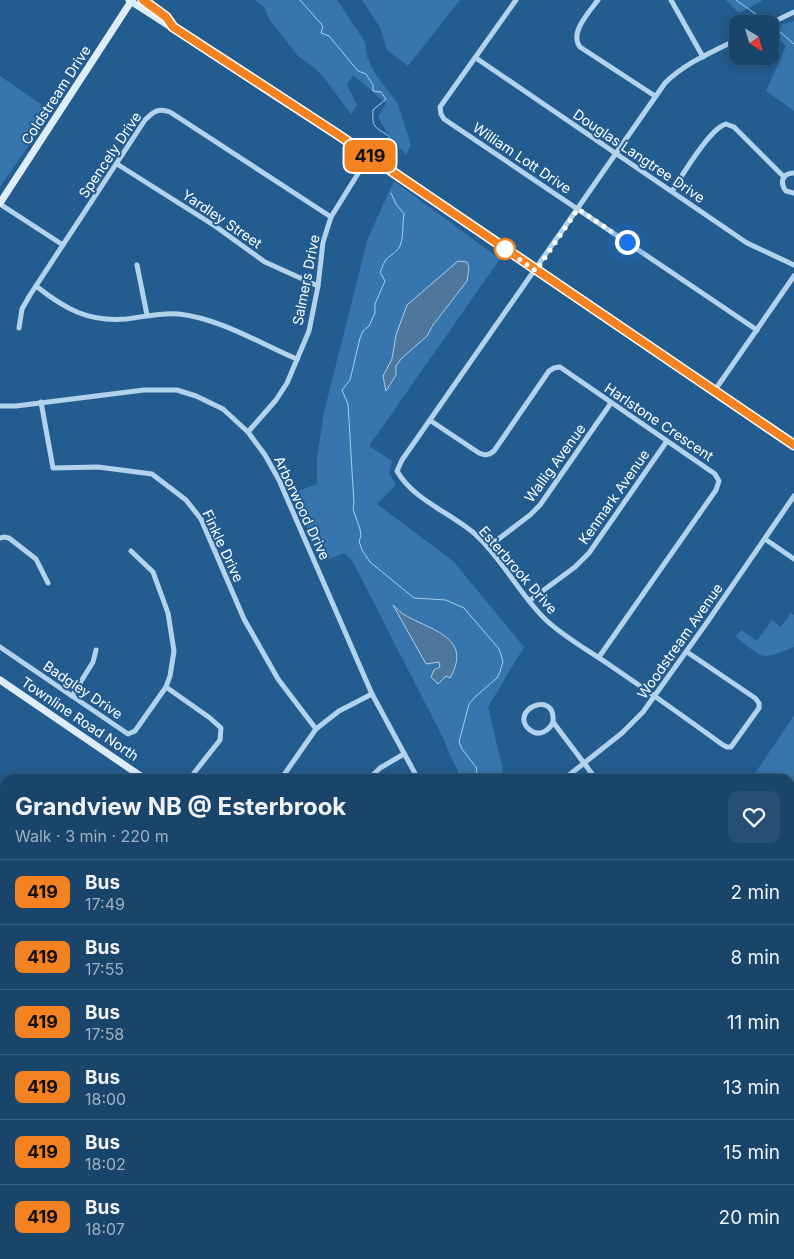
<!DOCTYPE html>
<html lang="en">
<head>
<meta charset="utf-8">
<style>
  :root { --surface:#1a456b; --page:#274f73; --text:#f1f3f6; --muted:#9fb1c1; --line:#385d7e }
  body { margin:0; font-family:Inter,sans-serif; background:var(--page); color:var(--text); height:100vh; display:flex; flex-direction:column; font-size:19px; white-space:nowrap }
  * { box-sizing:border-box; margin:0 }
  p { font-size:16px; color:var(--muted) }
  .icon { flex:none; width:28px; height:28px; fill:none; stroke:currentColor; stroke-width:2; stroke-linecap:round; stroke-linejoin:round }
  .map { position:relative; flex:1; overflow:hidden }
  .drawer { position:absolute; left:0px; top:774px; width:795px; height:486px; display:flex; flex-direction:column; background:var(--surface); border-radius:15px 15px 0 0; box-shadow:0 2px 12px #0003,0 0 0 1px var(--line) }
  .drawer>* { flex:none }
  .badge { padding:0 10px; border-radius:8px; font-size:18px; line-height:32px }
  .needle { width:32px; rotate:142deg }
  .fabs { position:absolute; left:729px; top:15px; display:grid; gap:10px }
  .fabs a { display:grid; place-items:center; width:50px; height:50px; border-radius:10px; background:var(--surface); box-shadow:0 2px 12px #0003,0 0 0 1px var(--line); font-size:25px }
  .you { position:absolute; width:25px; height:25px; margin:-12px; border:4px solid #fff; border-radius:50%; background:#1a73e8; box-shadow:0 0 0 8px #1a73e833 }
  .map>.badge { position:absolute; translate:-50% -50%; box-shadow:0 0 0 2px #fff }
  .round { display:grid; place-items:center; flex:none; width:52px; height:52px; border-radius:10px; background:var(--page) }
  .overview { display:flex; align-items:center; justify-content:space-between; height:85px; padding:0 15px }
  h1 { font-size:24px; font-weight:700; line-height:38px }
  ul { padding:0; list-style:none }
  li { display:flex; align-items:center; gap:15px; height:65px; padding:0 15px; border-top:1px solid var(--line) }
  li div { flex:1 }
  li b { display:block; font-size:19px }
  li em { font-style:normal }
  li .badge { min-width:55px; font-weight:700; text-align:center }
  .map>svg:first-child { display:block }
</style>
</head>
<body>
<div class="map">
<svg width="794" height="1259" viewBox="0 0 794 1259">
  <rect width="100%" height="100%" fill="#235c8f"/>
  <!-- green -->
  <g fill="#3776ac">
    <path d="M255,0H337L365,42L367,57L376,75L398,104L411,145L406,155L389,136L378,117L386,103L353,75L347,85L357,105L351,114L322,75L312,66L298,56L269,19L264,7Z"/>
    <path d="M362,0H460L408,66L387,50L380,27Z"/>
    <path d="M726,0H760L762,1L739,13Z"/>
    <path d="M794,21V111L766,91L786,46L770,32L783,24Z"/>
    <path d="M0,76L52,112L0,187Z"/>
    <path d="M394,181L500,259L369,446L392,461L389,473L396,485L377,504L453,561L524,647L488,707L505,779H461L442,736L353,562L345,553L321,562L293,493L317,484V458L324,412L368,238Z"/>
    <path d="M791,613L794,615V647C760,661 764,659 736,637L741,630L757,641L772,620L781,627Z"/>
    <path d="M794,716V830L790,827V779H751Z"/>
    <path d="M0,876L5,880V935L0,932Z"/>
    <path d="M0,973L5,974V1044L0,1051Z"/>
  </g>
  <!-- water -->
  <g fill="#4f779b" stroke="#a7ceed">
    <path d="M458,261L467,262L469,268L467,281L433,325L427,336L401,359L396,366V375L386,391L383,376L392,359L396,335L407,305Z"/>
    <path d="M393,605C397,608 400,613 405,615C432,631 473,637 450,678L446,676L438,684L431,677L434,670L440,667L439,662L426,664Z"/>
    <path d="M0,932L5,935V974L0,973Z"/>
  </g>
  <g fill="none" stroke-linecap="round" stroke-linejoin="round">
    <!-- stream -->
    <g stroke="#a7ceed" stroke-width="1">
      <path d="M300,0L323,26L321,33L329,36L358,71L366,74L373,85V91L381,92L386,99L373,110C373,115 372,122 375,126C381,134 394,133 390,147"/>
      <path d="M736,0L767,22"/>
      <path d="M772,25L794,44"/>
      <path d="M391,193L396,204L404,214C402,225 404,236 400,246C396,254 389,255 385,261C383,264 382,269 380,272L385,281L375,304V313L369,326L363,331L360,338L350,380L342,390L348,404L354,504L353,509L360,529L361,536L359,541L362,550L370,562L414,598L446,600L464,608L499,649L503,661L500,672L497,678L476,696L469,704L459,742L462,749L476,767L477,771L472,779"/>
      <path d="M790,1037L794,1039"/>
      <path d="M453,1255L456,1259"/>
    </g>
    <!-- street -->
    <g stroke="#b3d2ec" stroke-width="5">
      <path d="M516,0L440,107L441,114L444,119L757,330"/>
      <path d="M598,0C589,12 569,33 580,47L655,96"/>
      <path d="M671,0L703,57"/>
      <path d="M769,24L794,12"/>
      <path d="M476,58L747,243L794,265"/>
      <path d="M117,164L215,226L265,262L318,286"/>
      <path d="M794,173C783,173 779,182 786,191L794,193"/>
      <path d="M672,191C682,176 710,128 726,124L734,127L784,177"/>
      <path d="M0,204L63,245"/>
      <path d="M137,265L147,315"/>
      <path d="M36,286C65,309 88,322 126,319C144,317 161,312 179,314C221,319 259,343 297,359"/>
      <path d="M19,328L22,309L30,295L145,120C154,111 158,108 170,112L331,217"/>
      <path d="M715,390L794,276"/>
      <path d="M41,402L53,468L98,467L152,474L186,500L201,519L244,619L278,679L316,729"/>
      <path d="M0,406H16L144,390H177L196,396L223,409L248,432L265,455L279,480L372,694L418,779"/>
      <path d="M431,421L479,453C486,456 489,455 494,451L549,371L554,368L560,367L715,474L719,481L716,490L599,657"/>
      <path d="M248,432L276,400L287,383L309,331L318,286L323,242L331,217L369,156"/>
      <path d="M0,538L4,537L9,538L36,559L48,583"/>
      <path d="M765,539L794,559"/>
      <path d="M488,547L530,515L540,505L611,403"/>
      <path d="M529,601L575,567L589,553L667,441"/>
      <path d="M0,647L128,734L135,731L166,687L170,676L174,651L168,613L153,572L131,551"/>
      <path d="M687,652L755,698L759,703V708L731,747H727L723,745C687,719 651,693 614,668C593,653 565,638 546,620C520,595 503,560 476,535C452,513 414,501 397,471L402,460L665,83C685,63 712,52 738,39"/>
      <path d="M166,687L210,718L221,728L220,740L194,773V779"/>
      <path d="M72,696L93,662L96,650"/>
      <path d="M553,722C549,731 539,737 530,730C507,711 556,688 553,722L596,779"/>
      <path d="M281,779L316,729L339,711L372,694"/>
      <path d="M369,779L380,768L404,754"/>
      <path d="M564,779L622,733L643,712L708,621L794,496"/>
      <path d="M790,875L794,877"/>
    </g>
    <!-- secondary -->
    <g stroke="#dfedf9" stroke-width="7">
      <path d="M129,0L337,134L794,445"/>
      <path d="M143,0L166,17L173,27"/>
      <path d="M0,203L132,0"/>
      <path d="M0,680L145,779"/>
      <path d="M790,996L794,990"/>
      <path d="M610,1259L613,1255"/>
    </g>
  </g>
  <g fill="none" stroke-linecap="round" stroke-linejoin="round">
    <!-- line casing -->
    <g stroke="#fff" stroke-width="11">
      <path id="line" d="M143,0L166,17L173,27L337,134L794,445"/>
    </g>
    <!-- line -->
    <use href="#line" stroke="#f58220" stroke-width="8"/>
    <!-- walk -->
    <path stroke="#fff" stroke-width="5" stroke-dasharray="0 9" d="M505,249L536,271L578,209L627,242"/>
  </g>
  <!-- markers -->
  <circle fill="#fff" stroke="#f58220" stroke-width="2.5" cx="505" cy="249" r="10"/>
  <g text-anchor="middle" stroke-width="4" stroke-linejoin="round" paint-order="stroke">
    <!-- street labels -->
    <g font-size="14" fill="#fff" stroke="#235c8f">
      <text transform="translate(56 95) rotate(-57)" y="5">Coldstream Drive</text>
      <text transform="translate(110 155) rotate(-56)" y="5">Spencely Drive</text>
      <text transform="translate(639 156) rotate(34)" y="5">Douglas Langtree Drive</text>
      <text transform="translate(522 158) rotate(34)" y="5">William Lott Drive</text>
      <text transform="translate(222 219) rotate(34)" y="5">Yardley Street</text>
      <text transform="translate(306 280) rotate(-79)" y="5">Salmers Drive</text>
      <text transform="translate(659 422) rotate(34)" y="5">Harlstone Crescent</text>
      <text transform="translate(555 463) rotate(-54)" y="5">Wallig Avenue</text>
      <text transform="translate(614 497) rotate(-55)" y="5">Kenmark Avenue</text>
      <text transform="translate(302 508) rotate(65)" y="5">Arborwood Drive</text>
      <text transform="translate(223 546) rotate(65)" y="5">Finkle Drive</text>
      <text transform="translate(518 570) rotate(49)" y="5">Esterbrook Drive</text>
      <text transform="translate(680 641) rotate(-55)" y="5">Woodstream Avenue</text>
      <text transform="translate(83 690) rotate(34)" y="5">Badgley Drive</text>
      <text transform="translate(80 719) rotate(34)" y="5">Townline Road North</text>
    </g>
  </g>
</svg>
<div class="fabs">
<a><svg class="needle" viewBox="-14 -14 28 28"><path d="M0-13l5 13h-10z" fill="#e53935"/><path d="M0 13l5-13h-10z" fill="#9fb1c1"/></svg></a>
</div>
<div class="you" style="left:627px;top:242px"></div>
<b class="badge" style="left:370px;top:156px;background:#f58220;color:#111">419</b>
<section class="drawer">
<div class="overview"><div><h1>Grandview NB @ Esterbrook</h1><p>Walk · 3 min · 220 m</p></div><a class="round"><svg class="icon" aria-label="heart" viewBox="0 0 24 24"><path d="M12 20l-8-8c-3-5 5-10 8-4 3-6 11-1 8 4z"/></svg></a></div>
<ul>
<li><span class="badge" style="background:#f58220;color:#111">419</span><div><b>Bus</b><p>17:49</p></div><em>2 min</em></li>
<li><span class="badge" style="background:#f58220;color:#111">419</span><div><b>Bus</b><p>17:55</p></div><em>8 min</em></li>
<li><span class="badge" style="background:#f58220;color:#111">419</span><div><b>Bus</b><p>17:58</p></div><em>11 min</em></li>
<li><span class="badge" style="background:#f58220;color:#111">419</span><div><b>Bus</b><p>18:00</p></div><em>13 min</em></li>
<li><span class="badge" style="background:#f58220;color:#111">419</span><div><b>Bus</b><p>18:02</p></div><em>15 min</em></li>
<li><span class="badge" style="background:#f58220;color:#111">419</span><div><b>Bus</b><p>18:07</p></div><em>20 min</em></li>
</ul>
</section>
</div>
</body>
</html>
